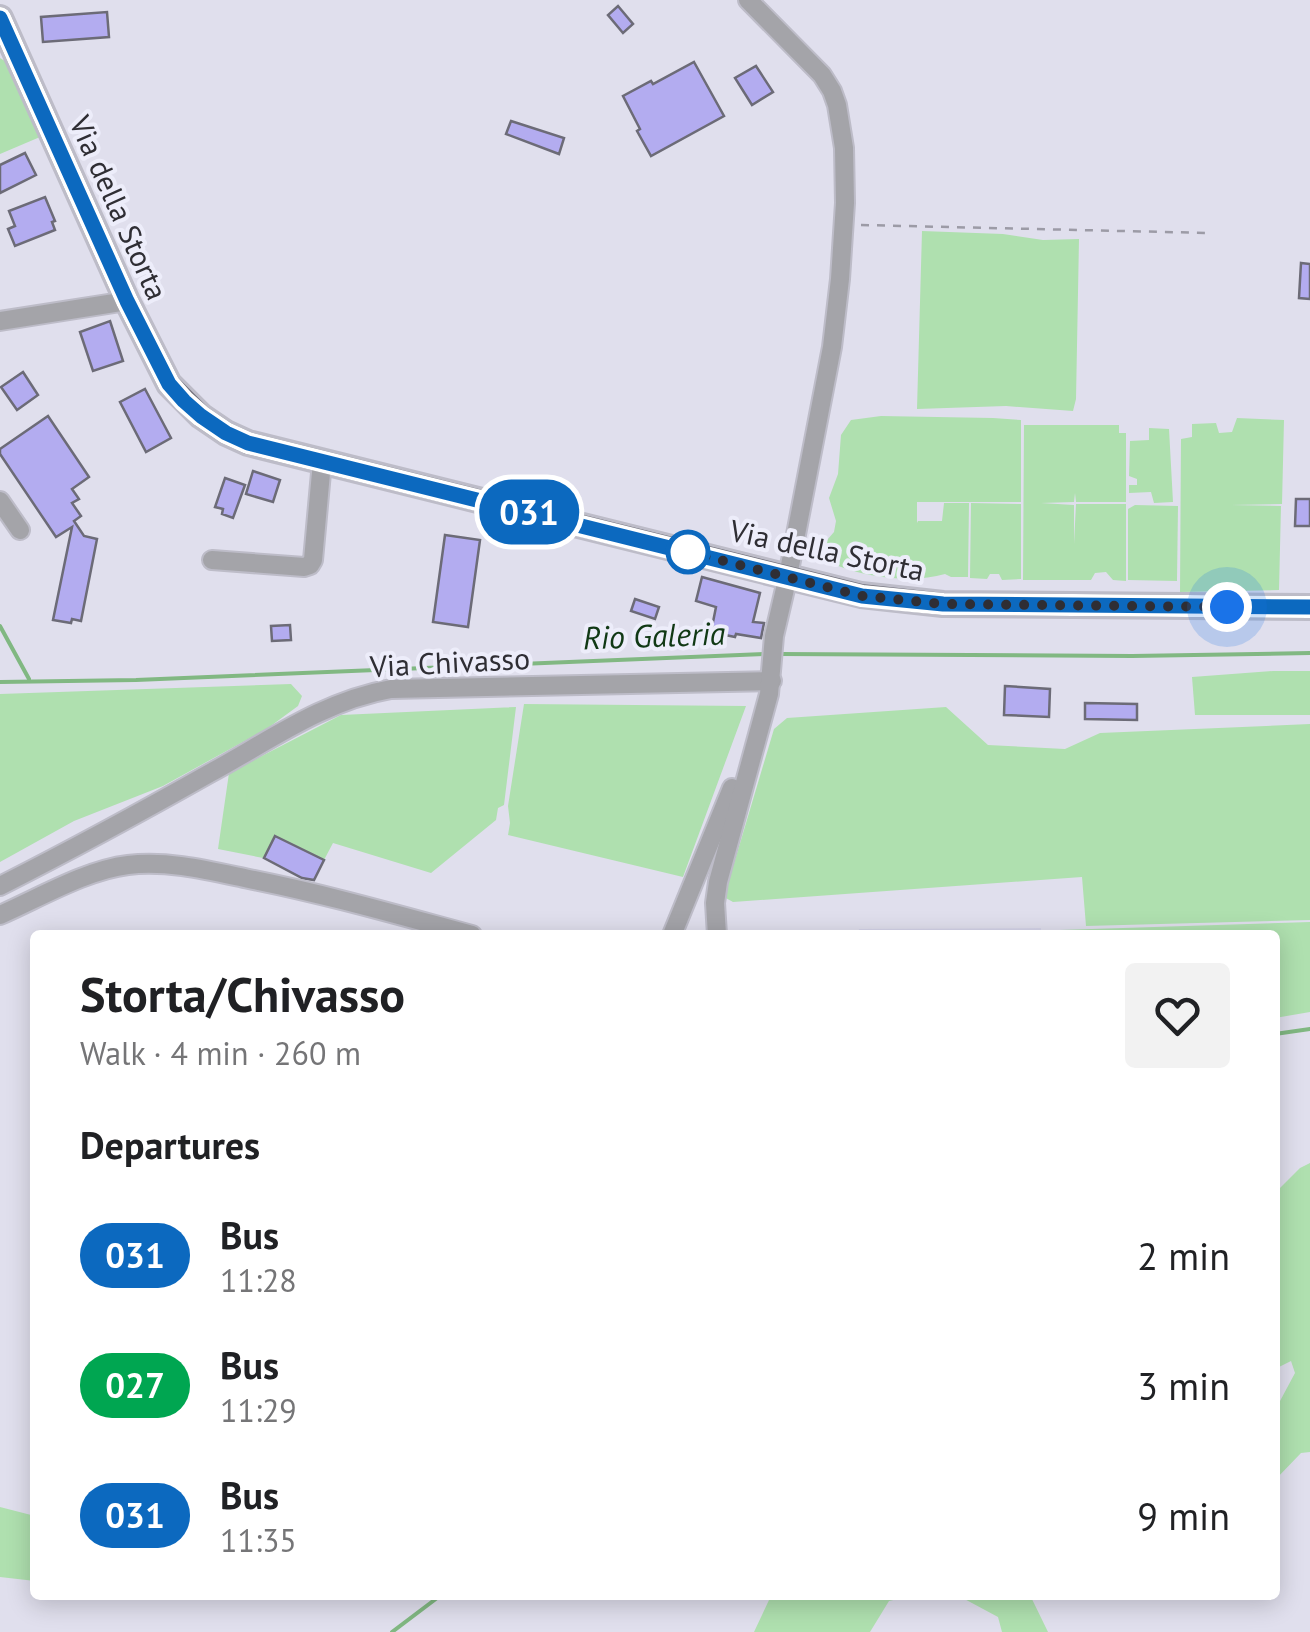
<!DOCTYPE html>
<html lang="en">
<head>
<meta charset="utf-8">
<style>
  :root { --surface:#fff; --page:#f2f2f2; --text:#202124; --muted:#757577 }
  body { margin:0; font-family:"PT Sans",sans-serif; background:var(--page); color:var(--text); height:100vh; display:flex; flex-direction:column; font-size:38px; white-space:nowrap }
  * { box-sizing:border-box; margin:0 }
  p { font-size:32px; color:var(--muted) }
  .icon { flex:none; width:55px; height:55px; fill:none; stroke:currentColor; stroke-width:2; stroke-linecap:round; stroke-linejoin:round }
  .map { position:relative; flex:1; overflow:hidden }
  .details { position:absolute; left:30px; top:930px; width:1250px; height:670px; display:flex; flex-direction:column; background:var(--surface); border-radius:10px; box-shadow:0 5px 25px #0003 }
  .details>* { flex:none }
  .badge { padding:0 20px; border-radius:32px; font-size:35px; line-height:65px }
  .you { position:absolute; width:50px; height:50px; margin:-25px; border:8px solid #fff; border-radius:50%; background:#1a73e8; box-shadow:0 0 0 15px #1a73e833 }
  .map>.badge { position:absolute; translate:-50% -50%; box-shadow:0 0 0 5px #fff }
  h2 { padding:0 50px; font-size:38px; line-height:90px }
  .round { display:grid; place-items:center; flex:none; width:105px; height:105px; border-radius:10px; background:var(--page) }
  .headline { display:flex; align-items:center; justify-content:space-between; height:170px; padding:0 50px }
  h1 { font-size:48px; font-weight:700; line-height:75px }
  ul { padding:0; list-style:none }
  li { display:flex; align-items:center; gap:30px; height:130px; padding:0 50px }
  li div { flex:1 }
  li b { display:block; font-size:38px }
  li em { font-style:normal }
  li .badge { min-width:110px; font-weight:700; text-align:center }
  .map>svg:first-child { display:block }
</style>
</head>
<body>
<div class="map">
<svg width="1310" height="1632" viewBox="0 0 1310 1632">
  <rect width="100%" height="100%" fill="#e0dfed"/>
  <!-- built -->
  <path fill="#d5d4e9" d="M1041,928V935H858L859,929Z"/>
  <!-- green -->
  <g fill="#afe0af">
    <path d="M0,58L8,63L40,137L0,154Z"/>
    <path d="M922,231L1003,234L1043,240L1079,239L1076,399L1073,411L1006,406L917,409Z"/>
    <path d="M881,416L993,418L1021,420V502H917V523L918,521H942L944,503H969L968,577H951L945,574C908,585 848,576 815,554L834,532L836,521L829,498L838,474L841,435L851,420Z"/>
    <path d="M1237,418L1284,420L1282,504L1231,505L1281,506L1279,590L1180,592L1181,439L1192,437V424L1216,423L1219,433L1232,432Z"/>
    <path d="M1024,425H1119V433H1126V502H1076L1075,493L1074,502L1041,503L1074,505V544L1076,504H1126V581L1113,580L1106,572L1095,573L1091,580H1023Z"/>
    <path d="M1149,428L1169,429L1173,502L1154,503L1151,492L1129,493V485H1137V479L1129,476L1130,441L1149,440Z"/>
    <path d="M971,503L1021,504V579L1002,580L999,574H990L987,579L970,578Z"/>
    <path d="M1135,505L1178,506L1177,581L1128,580V509Z"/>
    <path d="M1273,671H1310V715H1195L1192,677Z"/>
    <path d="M291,684L302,696L298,706L268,728L163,786L74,821L0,862V694Z"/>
    <path d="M524,704L746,706L683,877L508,835L510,823L508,806Z"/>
    <path d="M516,707L504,805L498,808L496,820L431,873L333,843L324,860L275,836L263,858L218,849L229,773L341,715Z"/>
    <path d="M946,707L988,745L1065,749L1100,733L1310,724V920L1086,926L1082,877L733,902L724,897L774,729L787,718Z"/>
    <path d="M1310,922V1012L1275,1018V935H1060V930Z"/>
    <path d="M1310,1163V1452L1301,1453L1275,1480V1420L1280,1401L1295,1373L1291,1361L1275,1369V1193L1300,1168Z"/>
    <path d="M0,1507L35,1516V1581L0,1577Z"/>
    <path d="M774,1595H915L889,1601L870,1632H754L769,1600Z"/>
    <path d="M957,1595H1030L1048,1632H1002L998,1617Z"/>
  </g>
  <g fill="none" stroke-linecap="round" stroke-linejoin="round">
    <!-- stream -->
    <g stroke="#81b882" stroke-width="4">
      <path d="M0,626L29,679"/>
      <path d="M779,654L1132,656L1310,653"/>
      <path d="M0,682L136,680L765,654"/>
      <path d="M1275,1034L1310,1029"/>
      <path d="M392,1632L441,1595"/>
    </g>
  </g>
  <!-- building -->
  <g fill="#b3acf0" stroke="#6c6b77" stroke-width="2.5">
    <path d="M618,6L633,24L623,33L608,15Z"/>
    <path d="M107,12L109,37L43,42L41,17Z"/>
    <path d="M694,62L724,116L651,156L637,131L640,129L623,96L651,81L653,84Z"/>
    <path d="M756,66L773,92L752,105L735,78Z"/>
    <path d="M511,121L564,138L559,154L506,134Z"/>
    <path d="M25,153L36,175L0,193V165Z"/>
    <path d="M45,197L55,221L52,222L55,230L15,246L8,229L15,226L9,211Z"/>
    <path d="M1301,263L1310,264V299L1299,298Z"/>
    <path d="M110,321L123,361L93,371L80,332Z"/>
    <path d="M23,372L38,395L17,410L1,387Z"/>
    <path d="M145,389L171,438L146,452L120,402Z"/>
    <path d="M48,416L89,477L72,489L79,499L72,503L81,516L74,521L84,536L97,539L81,621L72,619L71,623L53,620L72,527L56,537L0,454V449Z"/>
    <path d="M253,471L280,480L273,502L246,494Z"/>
    <path d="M225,478L245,485L233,518L222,514L223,509L215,507Z"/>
    <path d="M1296,499H1310V526H1295Z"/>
    <path d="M445,535L480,540L468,627L433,622Z"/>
    <path d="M702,577L760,593L753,622L764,623L761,638L736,634L735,637L711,632L716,607L696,601Z"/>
    <path d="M635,599L659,607L655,619L631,611Z"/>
    <path d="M290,625L291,640L272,641L271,626Z"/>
    <path d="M1005,686L1050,689L1049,717L1004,715Z"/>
    <path d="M1085,703L1137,704V720L1085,719Z"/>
    <path d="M275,836L324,860L314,880L302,878L264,858Z"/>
  </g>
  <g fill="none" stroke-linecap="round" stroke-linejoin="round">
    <!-- minor casing -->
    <g stroke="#bdbcc8" stroke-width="22">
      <g id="minor">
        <path d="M0,321L127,301"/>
        <path d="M0,501L20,530"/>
        <path d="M212,560L304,567L310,565L313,560L322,462"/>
        <path d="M0,886C71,850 141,812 210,773C269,741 323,701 391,689L772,681"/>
        <path d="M0,915C39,898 86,870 128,865C168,860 211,871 249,879C325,894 398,915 472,935"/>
        <path d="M672,935L732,788"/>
        <path d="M717,935L715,903L718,882L769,694L774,636L788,576L832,347L840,279L845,203L844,148L837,105L832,91L822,75L748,0"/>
      </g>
    </g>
    <!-- major casing -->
    <g stroke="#bdbcc8" stroke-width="28">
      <path id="major" d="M0,18L127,301L169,384L201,416L226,433L248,443L861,595L943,604L1310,607"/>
    </g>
    <!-- path -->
    <path stroke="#9c9ba6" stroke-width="2.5" stroke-dasharray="8 8" stroke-linecap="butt" d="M861,225L1209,233"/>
    <!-- minor -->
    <use href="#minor" stroke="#a4a4a9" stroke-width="18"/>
    <!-- major -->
    <use href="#major" stroke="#71707b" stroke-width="22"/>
  </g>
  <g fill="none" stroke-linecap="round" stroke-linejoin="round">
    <!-- line casing -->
    <g stroke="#fff" stroke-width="22">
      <path id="line" d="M0,18L127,301L169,384L184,401L201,416L226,433L248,443L862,596L943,604L1310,607"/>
    </g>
    <!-- line -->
    <use href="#line" stroke="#0c69bf" stroke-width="15"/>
    <!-- walk -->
    <path stroke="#2f2e34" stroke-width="10" stroke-dasharray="0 18" d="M688,552L862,596L943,604L1227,607"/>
  </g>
  <!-- markers -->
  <circle fill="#fff" stroke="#0c69bf" stroke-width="5" cx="688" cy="552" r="20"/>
  <g text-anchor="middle" stroke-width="8" stroke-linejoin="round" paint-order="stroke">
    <!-- street labels -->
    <g font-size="30" fill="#2f2e34" stroke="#ededfa">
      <text transform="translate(118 208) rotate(66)" y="10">Via della Storta</text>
      <text transform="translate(827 551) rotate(12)" y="10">Via della Storta</text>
      <text transform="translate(450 663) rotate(-3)" y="10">Via Chivasso</text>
    </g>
    <!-- water labels -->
    <g font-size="32" font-style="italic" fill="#113915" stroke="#ededfa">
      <text transform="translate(654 636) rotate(-2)" y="11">Rio Galeria</text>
    </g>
  </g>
</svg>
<div class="you" style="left:1227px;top:607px"></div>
<b class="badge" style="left:529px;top:512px;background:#0c69bf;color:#fff">031</b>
<section class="details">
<div class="headline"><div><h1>Storta/Chivasso</h1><p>Walk · 4 min · 260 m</p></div><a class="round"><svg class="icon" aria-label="heart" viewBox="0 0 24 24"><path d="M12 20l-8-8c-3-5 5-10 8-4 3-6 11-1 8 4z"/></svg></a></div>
<h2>Departures</h2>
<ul>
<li><span class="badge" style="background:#0c69bf;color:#fff">031</span><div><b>Bus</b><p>11:28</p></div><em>2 min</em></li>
<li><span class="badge" style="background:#00a651;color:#fff">027</span><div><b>Bus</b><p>11:29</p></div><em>3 min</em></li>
<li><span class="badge" style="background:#0c69bf;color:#fff">031</span><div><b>Bus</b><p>11:35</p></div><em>9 min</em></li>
</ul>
</section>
</div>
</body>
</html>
